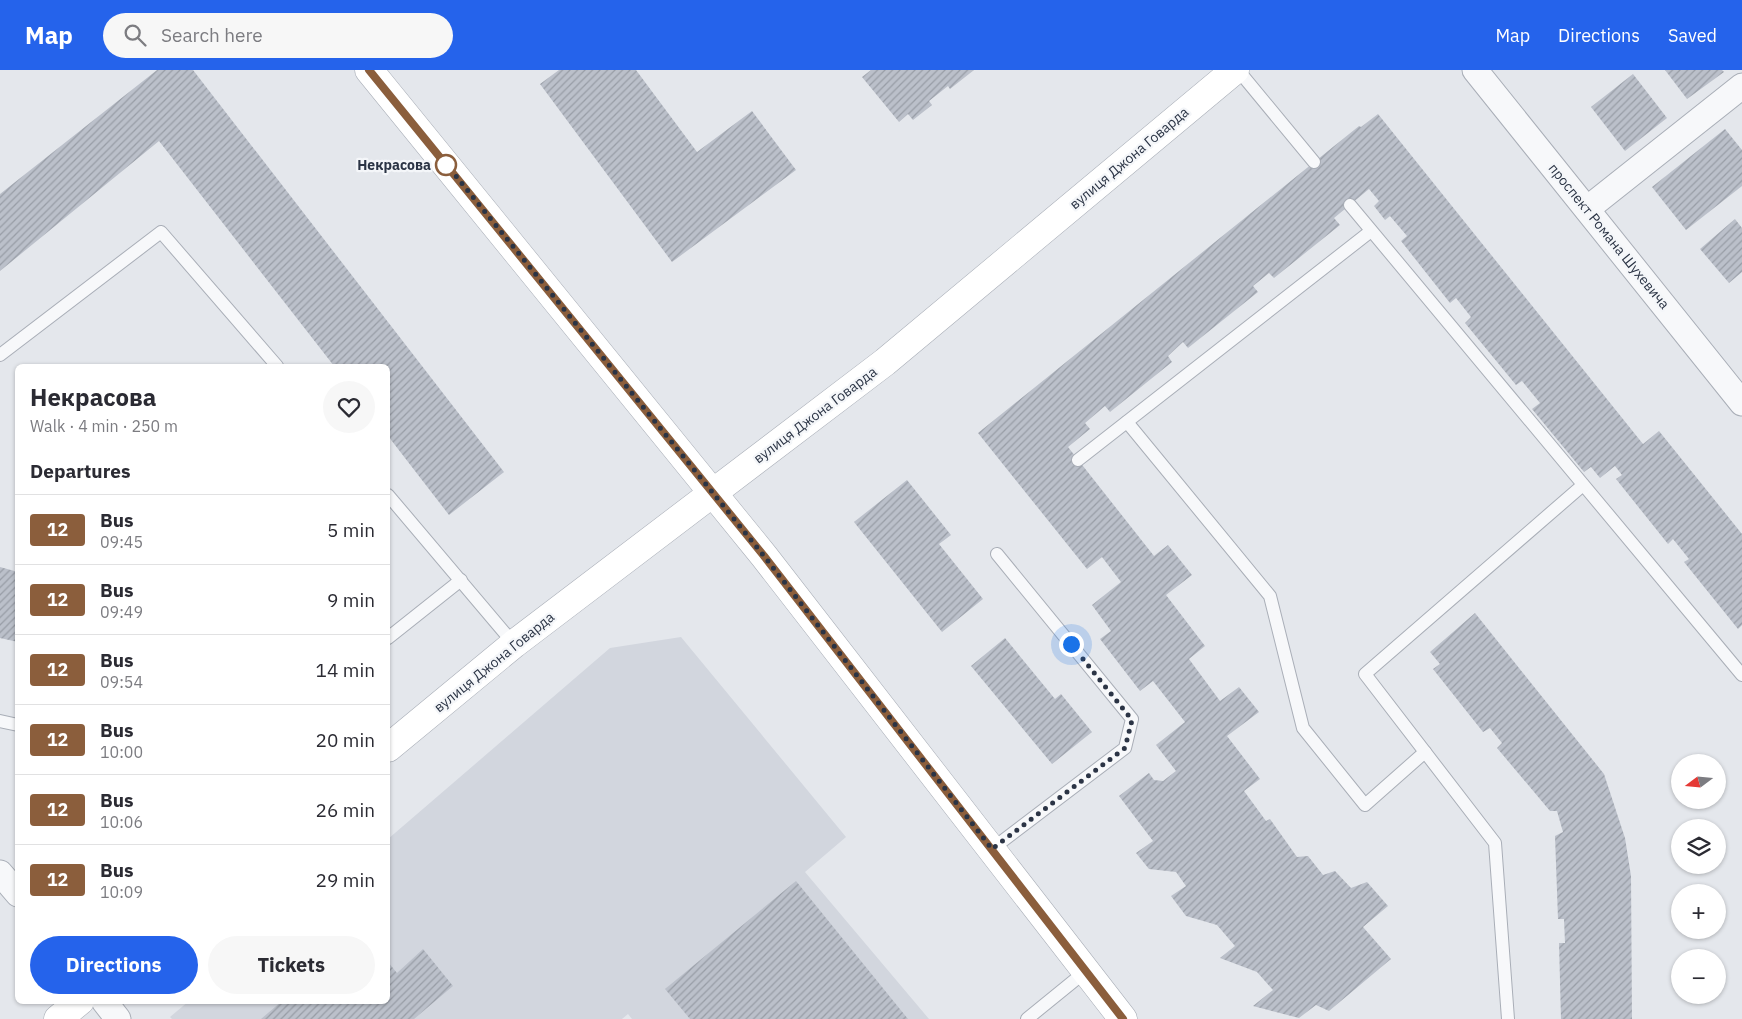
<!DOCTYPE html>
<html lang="en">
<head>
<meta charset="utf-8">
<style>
  :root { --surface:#fff; --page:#f7f7f7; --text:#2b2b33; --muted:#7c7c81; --line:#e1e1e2; --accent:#2563eb }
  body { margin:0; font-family:"IBM Plex Sans",sans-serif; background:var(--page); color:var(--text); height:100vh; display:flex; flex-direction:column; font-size:19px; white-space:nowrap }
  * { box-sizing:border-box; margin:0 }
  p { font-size:16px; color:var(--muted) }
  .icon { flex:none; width:28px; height:28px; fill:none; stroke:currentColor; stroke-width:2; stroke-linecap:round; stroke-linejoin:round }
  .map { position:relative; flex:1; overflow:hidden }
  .drawer { position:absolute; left:15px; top:294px; width:375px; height:640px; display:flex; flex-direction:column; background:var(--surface); border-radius:8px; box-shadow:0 1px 4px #0004 }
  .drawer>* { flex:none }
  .badge { padding:0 10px; border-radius:4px; font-size:18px; line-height:32px }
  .needle { width:32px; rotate:254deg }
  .tools { position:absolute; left:1671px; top:684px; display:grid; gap:10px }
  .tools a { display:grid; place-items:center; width:55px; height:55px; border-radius:50%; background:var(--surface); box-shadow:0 1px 4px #0004; font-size:25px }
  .you { position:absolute; width:25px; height:25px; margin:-12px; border:4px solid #fff; border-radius:50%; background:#1a73e8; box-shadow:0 0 0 8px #1a73e833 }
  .map>.badge { position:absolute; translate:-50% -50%; box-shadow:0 0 0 2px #fff }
  h2 { padding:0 15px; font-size:19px; line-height:45px }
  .round { display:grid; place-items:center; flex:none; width:52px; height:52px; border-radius:26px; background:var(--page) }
  .headline { display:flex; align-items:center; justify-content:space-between; height:85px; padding:0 15px }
  h1 { font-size:24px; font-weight:700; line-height:38px }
  .action { display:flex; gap:10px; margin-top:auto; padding:10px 15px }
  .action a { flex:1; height:58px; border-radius:30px; background:var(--accent); color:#fff; font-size:20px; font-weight:700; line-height:58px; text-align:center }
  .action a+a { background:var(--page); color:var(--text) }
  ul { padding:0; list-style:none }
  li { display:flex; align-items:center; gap:15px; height:70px; padding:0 15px; border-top:1px solid var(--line) }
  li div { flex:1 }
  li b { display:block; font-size:19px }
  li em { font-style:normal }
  li .badge { min-width:55px; font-weight:700; text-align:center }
  header { display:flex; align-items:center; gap:30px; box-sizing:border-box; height:70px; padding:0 25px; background:var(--accent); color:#fff }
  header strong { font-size:24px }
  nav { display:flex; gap:28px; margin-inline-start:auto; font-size:18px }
  .search { width:350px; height:45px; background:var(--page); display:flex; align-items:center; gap:12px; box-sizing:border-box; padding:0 18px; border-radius:28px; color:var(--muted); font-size:19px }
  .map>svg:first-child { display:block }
</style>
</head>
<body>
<header>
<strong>Map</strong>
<div class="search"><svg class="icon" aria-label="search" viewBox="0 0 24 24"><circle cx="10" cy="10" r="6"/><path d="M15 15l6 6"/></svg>Search here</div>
<nav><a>Map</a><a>Directions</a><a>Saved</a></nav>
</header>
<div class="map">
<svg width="1742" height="949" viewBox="0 0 1742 949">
  <defs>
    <pattern id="building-hatch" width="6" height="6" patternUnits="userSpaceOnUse" patternTransform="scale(1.25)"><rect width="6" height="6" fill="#bbc0ca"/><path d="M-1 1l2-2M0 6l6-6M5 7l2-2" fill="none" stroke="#989da6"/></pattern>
  </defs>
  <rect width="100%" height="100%" fill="#e4e7ec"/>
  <!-- built -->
  <path fill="#d2d6de" d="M681,567L846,767L805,802L929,949H632L628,944L622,949H172L170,947L189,931H388V769L610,578Z"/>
  <!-- building -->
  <g fill="url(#building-hatch)">
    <path d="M157,0H193L504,402L449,445L388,366V296H334L159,71L0,201V124Z"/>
    <path d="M559,0H636L697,82L752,41L796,100L672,192L540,14Z"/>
    <path d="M871,0H974L950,19L948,16L929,31L932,35L913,50L908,44L899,52L862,7Z"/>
    <path d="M1665,0H1722L1724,2L1687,29Z"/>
    <path d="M1633,4L1667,48L1625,81L1591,37Z"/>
    <path d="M1378,44L1643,374L1659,361L1742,464V555L1738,559L1684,492L1689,489L1673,469L1668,474L1616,409L1622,405L1615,396L1600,408L1591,397L1584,402L1532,339L1540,333L1522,311L1516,315L1465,253L1471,247L1456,228L1450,233L1401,171L1407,166L1390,146L1385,150L1374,136L1379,131L1369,119L1334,148L1340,155L1274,208L1269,203L1253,216L1258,222L1188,278L1183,272L1168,286L1172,292L1110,342L1105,336L1085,353L1090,359L1068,377L1154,486L1168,475L1192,505L1166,525L1205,576L1189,589L1220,631L1239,617L1259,642L1227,666L1260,709L1244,721L1266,751L1270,749L1297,787L1308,786L1323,805L1335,801L1351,818L1367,812L1388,836L1363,857L1391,889L1329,941L1316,935L1299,948L1253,936L1273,920L1257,902L1220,888L1235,876L1217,855L1186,846L1171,826L1186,816L1176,802L1149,799L1136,783L1153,771L1119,726L1149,703L1154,710L1163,711L1176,701L1156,675L1185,652L1153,611L1140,621L1100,569L1111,561L1092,535L1121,512L1102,487L1087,499L978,363L1359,56L1361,57Z"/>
    <path d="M1725,59L1742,80V116L1686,160L1652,117Z"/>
    <path d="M1735,149L1742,158V202L1729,213L1700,179Z"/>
    <path d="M907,410L951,465L939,474L983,529L942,562L854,452Z"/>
    <path d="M0,497L18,502V572L0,568Z"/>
    <path d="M1475,543L1604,704L1625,768L1631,806L1632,949H1561L1559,873H1565L1564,849H1558L1555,766L1563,762L1557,741H1550L1497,678L1502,673L1490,658L1483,662L1433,599L1440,594L1430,582Z"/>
    <path d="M1005,568L1055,629L1061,624L1092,662L1052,694L971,596Z"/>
    <path d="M796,811L908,949H690L665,919Z"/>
    <path d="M423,879L453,916L414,949H261L282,931H388V892L397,903Z"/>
  </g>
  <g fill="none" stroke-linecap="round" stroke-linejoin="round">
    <!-- lane casing -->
    <g stroke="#a9aeb7" stroke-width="14">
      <g id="lane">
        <path d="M1238,0L1314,92"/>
        <path d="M1350,135L1742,605"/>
        <path d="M0,285L161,162L277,296"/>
        <path d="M1127,352L1270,526L1303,658L1365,735L1425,682"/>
        <path d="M1078,390L1371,161"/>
        <path d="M388,425L514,574"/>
        <path d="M388,568L461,510"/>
        <path d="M0,651L18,655"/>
        <path d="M992,779L1125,678L1132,649L997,484"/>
        <path d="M1027,949L1086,901"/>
        <path d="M1508,949L1495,773L1365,604L1583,415"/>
      </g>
    </g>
    <!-- street casing -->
    <g stroke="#a9aeb7" stroke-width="27">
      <g id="street">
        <path d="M1475,0L1742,333"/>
        <path d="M1587,139L1742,16"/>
        <path d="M0,803L18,824"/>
        <path d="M104,931L118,949"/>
      </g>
    </g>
    <!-- secondary casing -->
    <g stroke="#a9aeb7" stroke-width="29">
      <g id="secondary">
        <path d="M369,0L764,486L1123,949"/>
        <path d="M388,678L514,574L885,292L1235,0"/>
        <path d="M58,949L80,931"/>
      </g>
    </g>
    <!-- lane -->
    <use href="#lane" stroke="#f7f8fa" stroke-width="12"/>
    <!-- street -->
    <use href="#street" stroke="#f7f8fa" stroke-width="25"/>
    <!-- secondary -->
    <use href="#secondary" stroke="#fff" stroke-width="28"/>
  </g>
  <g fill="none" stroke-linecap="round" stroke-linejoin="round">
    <!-- line casing -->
    <g stroke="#fff" stroke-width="11">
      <path id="line" d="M369,0L764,486L1123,949"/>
    </g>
    <!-- line -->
    <use href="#line" stroke="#8b5e3c" stroke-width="8"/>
    <!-- walk -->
    <path stroke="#2b3445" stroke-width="5" stroke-dasharray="0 9" d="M446,95L443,90L764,486L992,779L1125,678L1132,650L1071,574"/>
  </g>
  <!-- markers -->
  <circle fill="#fff" stroke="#8b5e3c" stroke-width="2.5" cx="446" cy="95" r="10"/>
  <g text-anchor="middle" stroke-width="4.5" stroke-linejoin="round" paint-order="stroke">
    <!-- street labels -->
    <g font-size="14" fill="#2b3445" stroke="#f4f6f9">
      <text transform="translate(1129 88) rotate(-40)" y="5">вулиця Джона Говарда</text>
      <text transform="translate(1609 166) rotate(51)" y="5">проспект Романа Шухевича</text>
      <text transform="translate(815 345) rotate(-37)" y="5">вулиця Джона Говарда</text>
      <text transform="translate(494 592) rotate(-39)" y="5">вулиця Джона Говарда</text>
    </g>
    <!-- stop labels -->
    <g font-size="14" font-weight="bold" fill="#2b3445" stroke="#f4f6f9" text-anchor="end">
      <text x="431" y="100">Некрасова</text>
    </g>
  </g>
</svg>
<div class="tools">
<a><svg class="needle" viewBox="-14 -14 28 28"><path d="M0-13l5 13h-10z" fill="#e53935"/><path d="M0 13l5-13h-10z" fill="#7c7c81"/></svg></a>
<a><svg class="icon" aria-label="layers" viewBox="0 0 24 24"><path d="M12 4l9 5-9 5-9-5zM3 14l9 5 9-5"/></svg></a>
<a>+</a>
<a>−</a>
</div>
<div class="you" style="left:1071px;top:574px"></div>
<section class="drawer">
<div class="headline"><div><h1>Некрасова</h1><p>Walk · 4 min · 250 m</p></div><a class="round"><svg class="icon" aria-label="heart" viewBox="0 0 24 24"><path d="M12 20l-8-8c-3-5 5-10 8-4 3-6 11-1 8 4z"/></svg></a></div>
<h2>Departures</h2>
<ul>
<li><span class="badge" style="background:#8b5e3c;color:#fff">12</span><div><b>Bus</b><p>09:45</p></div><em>5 min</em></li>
<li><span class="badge" style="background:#8b5e3c;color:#fff">12</span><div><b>Bus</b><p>09:49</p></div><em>9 min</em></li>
<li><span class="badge" style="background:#8b5e3c;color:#fff">12</span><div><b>Bus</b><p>09:54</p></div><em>14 min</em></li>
<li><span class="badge" style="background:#8b5e3c;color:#fff">12</span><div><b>Bus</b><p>10:00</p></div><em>20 min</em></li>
<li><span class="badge" style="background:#8b5e3c;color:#fff">12</span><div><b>Bus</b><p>10:06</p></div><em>26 min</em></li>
<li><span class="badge" style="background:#8b5e3c;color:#fff">12</span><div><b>Bus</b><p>10:09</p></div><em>29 min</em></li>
</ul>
<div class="action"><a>Directions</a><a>Tickets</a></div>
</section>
</div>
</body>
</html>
